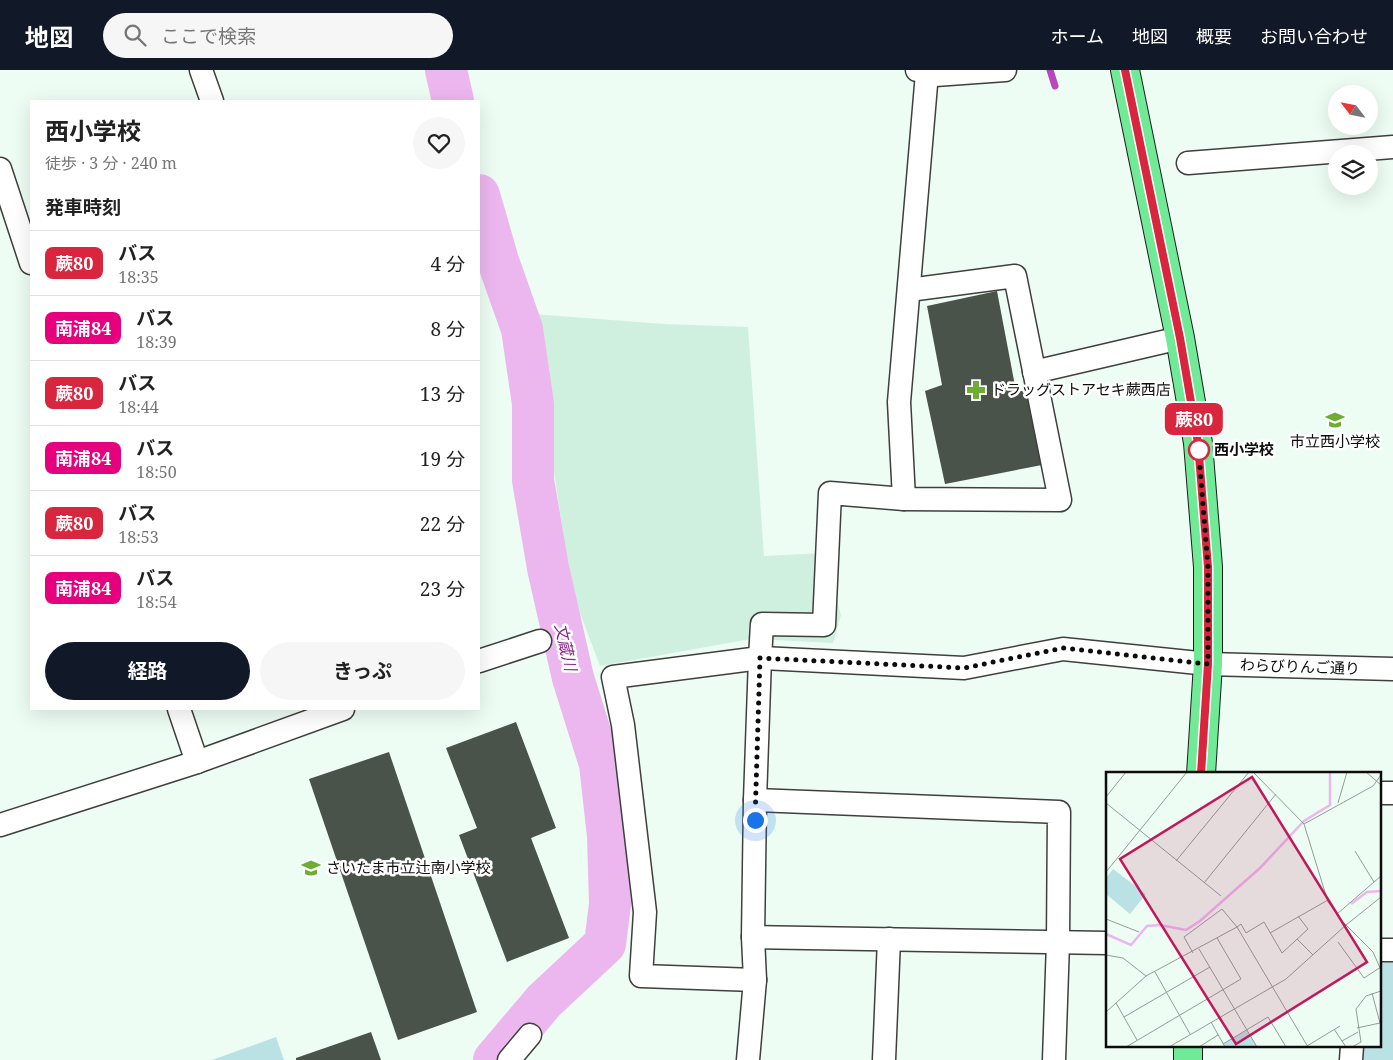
<!DOCTYPE html>
<html lang="ja">
<head>
<meta charset="utf-8">
<style>
  :root { --surface:#fff; --page:#f6f6f6; --text:#222; --muted:#767676; --line:#e0e0e0; --accent:#111827 }
  body { margin:0; font-family:"Noto Serif","Noto Sans JP",serif; background:var(--page); color:var(--text); height:100vh; display:flex; flex-direction:column; font-size:19px; white-space:nowrap }
  * { box-sizing:border-box; margin:0 }
  p { font-size:16px; color:var(--muted) }
  .icon { flex:none; width:28px; height:28px; fill:none; stroke:currentColor; stroke-width:2; stroke-linecap:round; stroke-linejoin:round }
  .map { position:relative; flex:1; overflow:hidden }
  .sheet { position:absolute; left:30px; top:30px; width:450px; height:610px; display:flex; flex-direction:column; background:var(--surface); border-radius:0px; box-shadow:0 5px 20px #0002 }
  .sheet>* { flex:none }
  .badge { padding:0 10px; border-radius:8px; font-size:18px; line-height:32px }
  .needle { width:32px; rotate:302deg }
  .buttons { position:absolute; left:1328px; top:15px; display:grid; gap:10px }
  .buttons a { display:grid; place-items:center; width:50px; height:50px; border-radius:50%; background:var(--surface); box-shadow:0 5px 20px #0002; font-size:25px }
  .you { position:absolute; width:25px; height:25px; margin:-12px; border:4px solid #fff; border-radius:50%; background:#1a73e8; box-shadow:0 0 0 8px #1a73e833 }
  .map>.badge { position:absolute; translate:-50% -50%; box-shadow:0 0 0 2px #fff }
  h2 { padding:0 15px; font-size:19px; line-height:45px }
  .round { display:grid; place-items:center; flex:none; width:52px; height:52px; border-radius:26px; background:var(--page) }
  .headline { display:flex; align-items:center; justify-content:space-between; height:85px; padding:0 15px }
  h1 { font-size:24px; font-weight:700; line-height:38px }
  .button { display:flex; gap:10px; margin-top:auto; padding:10px 15px }
  .button a { flex:1; height:58px; border-radius:30px; background:var(--accent); color:#fff; font-size:20px; font-weight:700; line-height:58px; text-align:center }
  .button a+a { background:var(--page); color:var(--text) }
  ul { padding:0; list-style:none }
  li { display:flex; align-items:center; gap:15px; height:65px; padding:0 15px; border-top:1px solid var(--line) }
  li div { flex:1 }
  li b { display:block; font-size:19px }
  li em { font-style:normal }
  li .badge { min-width:55px; font-weight:700; text-align:center }
  header { display:flex; align-items:center; gap:30px; box-sizing:border-box; height:70px; padding:0 25px; background:var(--accent); color:#fff }
  header strong { font-size:24px }
  nav { display:flex; gap:28px; margin-inline-start:auto; font-size:18px }
  .search { width:350px; height:45px; background:var(--page); display:flex; align-items:center; gap:12px; box-sizing:border-box; padding:0 18px; border-radius:28px; color:var(--muted); font-size:19px }
  .map>svg:first-child { display:block }
</style>
</head>
<body>
<header>
<strong>地図</strong>
<div class="search"><svg class="icon" aria-label="search" viewBox="0 0 24 24"><circle cx="10" cy="10" r="6"/><path d="M15 15l6 6"/></svg>ここで検索</div>
<nav><a>ホーム</a><a>地図</a><a>概要</a><a>お問い合わせ</a></nav>
</header>
<div class="map">
<svg width="1393" height="990" viewBox="0 0 1393 990">
  <rect width="100%" height="100%" fill="#edfdf3"/>
  <!-- farmland -->
  <path fill="#d0f0df" d="M533,244L664,254L748,257L764,486L823,483L841,545L833,573L751,569L600,596L572,522L550,375Z"/>
  <!-- green -->
  <g fill="#bae2e4">
    <path d="M1379,880H1393V990H1351L1352,976H1379Z"/>
    <path d="M276,967L284,990H212Z"/>
  </g>
  <g fill="none" stroke-linecap="round" stroke-linejoin="round">
    <!-- stream -->
    <path stroke="#ba46be" stroke-width="7" d="M1050,0L1055,16"/>
    <!-- river -->
    <g stroke="#ecb7ef" stroke-width="42">
      <path d="M446,0L453,31"/>
      <path d="M479,125L498,191L522,259L533,334V410L548,498L573,608L600,694L608,766L610,834L605,874L544,931L494,990"/>
    </g>
  </g>
  <!-- building -->
  <g fill="#4a534a">
    <path d="M997,221L1016,321H1028L1042,395L945,414L925,321L942,315L927,236Z"/>
    <path d="M516,652L556,758L531,768L569,868L507,892L459,765L477,758L446,678Z"/>
    <path d="M389,682L477,942L398,970L309,709Z"/>
    <path d="M371,962L381,990H296V988Z"/>
  </g>
  <g fill="none" stroke-linecap="round" stroke-linejoin="round">
    <!-- minor casing -->
    <g stroke="#3f3f3f" stroke-width="25">
      <g id="minor">
        <path d="M201,0L212,31"/>
        <path d="M917,0L935,5L1005,0"/>
        <path d="M1188,93L1393,77"/>
        <path d="M0,99L31,193"/>
        <path d="M1034,302L1180,268"/>
        <path d="M904,429L899,332L927,3"/>
        <path d="M479,591L540,571"/>
        <path d="M179,639L197,692"/>
        <path d="M1379,723H1393"/>
        <path d="M755,730L1059,742L1058,872L1054,990"/>
        <path d="M0,755L197,692L343,639"/>
        <path d="M753,867L1107,873"/>
        <path d="M1379,880H1393"/>
        <path d="M755,910L641,906L645,842L623,655L613,607L760,588L762,554L824,555L830,423L904,429L1060,430L1015,206L909,220"/>
        <path d="M509,990L530,965"/>
        <path d="M748,990L755,910L753,867L755,730L760,588L964,598L1063,579L1208,594L1393,599"/>
        <path d="M884,990L889,869"/>
        <path d="M1351,990L1352,976"/>
      </g>
    </g>
    <!-- major casing -->
    <g stroke="#1d1d1d" stroke-width="30">
      <g id="major">
        <path d="M1125,0L1180,268L1198,373L1208,497V594L1201,704"/>
        <path d="M1188,990V976"/>
      </g>
    </g>
    <!-- minor -->
    <use href="#minor" stroke="#fff" stroke-width="22"/>
    <!-- major -->
    <use href="#major" stroke="#70ea97" stroke-width="28"/>
  </g>
  <g fill="none" stroke-linecap="round" stroke-linejoin="round">
    <!-- line casing -->
    <g stroke="#fff" stroke-width="11">
      <path id="line" d="M1125,0L1180,268L1198,373L1208,497V594L1201,704"/>
    </g>
    <!-- line -->
    <use href="#line" stroke="#d7263d" stroke-width="8"/>
    <!-- walk -->
    <path stroke="#0c0c0c" stroke-width="5" stroke-dasharray="0 9" d="M755,750L760,588L964,598L1063,578L1208,594V497L1198,373L1199,380"/>
  </g>
  <!-- icons -->
  <defs>
    <g id="pharmacy-bare" transform="scale(1.5)"><path d="M-2-6h4v4h4v4h-4v4h-4v-4h-4v-4h4Z" fill="#6ead33" stroke="#fff" stroke-width="2.5" paint-order="stroke"/></g>
    <g id="school-bare" transform="scale(1.5)"><path d="M0-5L7-2L0 1L-7-2ZM-4 1L0 2.5L4 1V4Q0 6-4 4Z" fill="#6ead33" stroke="#fff" stroke-width="2.5" paint-order="stroke"/></g>
  </defs>
  <g fill-rule="evenodd">
    <use href="#pharmacy-bare" x="976" y="320"/>
    <use href="#school-bare" x="1335" y="350"/>
    <use href="#school-bare" x="311" y="798"/>
  </g>
  <!-- markers -->
  <circle fill="#fff" stroke="#d7263d" stroke-width="2.5" cx="1199" cy="380" r="10"/>
  <g text-anchor="middle" stroke-width="5" stroke-linejoin="round" paint-order="stroke">
    <!-- poi labels -->
    <g font-size="15" fill="#0c0c0c" stroke="#fff" text-anchor="start">
      <text x="991" y="325">ドラッグストアセキ蕨西店</text>
      <text x="1335" y="377" text-anchor="middle">市立西小学校</text>
      <text x="326" y="803">さいたま市立辻南小学校</text>
    </g>
    <!-- stop labels -->
    <g font-size="15" font-weight="bold" fill="#0c0c0c" stroke="#fff" text-anchor="start">
      <text x="1214" y="385">西小学校</text>
    </g>
    <!-- street labels -->
    <g font-size="15" fill="#0c0c0c" stroke="#fff">
      <text transform="translate(1300 597) rotate(2)" y="5">わらびりんご通り</text>
    </g>
    <!-- water labels -->
    <g font-size="16" font-style="italic" fill="#902390" stroke="#fff">
      <text transform="translate(566 577) rotate(77)" y="6">文蔵川</text>
    </g>
  </g>
  <!-- overview -->
  <g transform="translate(1106 702)">
    <rect width="275" height="275" fill="#edfdf3"/>
    <path d="M7,97L40,122L24,142L0,122V106ZM141,258L151,275H119L117,272Z" fill="#bae2e4"/>
    <path fill="none" stroke="#ecb7ef" stroke-width="2.5" d="M245,132L261,120L275,119M0,162L25,173L41,154L54,153L80,158L94,149L154,96L198,49L224,33V0"/>
    <path fill="none" stroke="#939d97" stroke-width="1" d="M147,0L198,52L222,130L236,149L240,153L275,125M260,0L275,13M0,25L20,0M0,31L115,124M232,31L241,0M198,52L267,14L275,3M249,79L268,110M70,89L143,0M0,100L81,0M98,111L170,22M231,142L275,104M0,147L33,160M164,161L222,128M191,167L207,183M232,170L258,206L275,195M93,177L151,275M87,181L78,165L116,137L131,155L135,152L140,161L158,150L176,181L202,157L192,144M0,183L17,186L40,204M49,200L84,262M10,231L31,268M0,240L40,204L131,155L202,275M18,245L104,195M105,250L119,275M251,256L274,251L266,221M228,257L240,275M236,269L252,260M117,272L162,245L180,275M201,274L234,254M20,275L135,207L111,166M63,275L180,207L240,153L267,180L275,198M93,275L112,263M246,275L255,270L250,237L260,224L275,219M275,275V251"/>
    <path fill="#c2185b" fill-opacity="0.15" stroke="#c2185b" stroke-width="2.5" d="M146,5L261,190L130,272L14,87Z"/>
    <rect width="275" height="275" fill="none" stroke="#0c0c0c" stroke-width="2.5"/>
  </g>
</svg>
<div class="buttons">
<a><svg class="needle" viewBox="-14 -14 28 28"><path d="M0-13l5 13h-10z" fill="#e53935"/><path d="M0 13l5-13h-10z" fill="#767676"/></svg></a>
<a><svg class="icon" aria-label="layers" viewBox="0 0 24 24"><path d="M12 4l9 5-9 5-9-5zM3 14l9 5 9-5"/></svg></a>
</div>
<div class="you" style="left:755px;top:750px"></div>
<b class="badge" style="left:1194px;top:349px;background:#d7263d;color:#fff">蕨80</b>
<section class="sheet">
<div class="headline"><div><h1>西小学校</h1><p>徒歩 · 3 分 · 240 m</p></div><a class="round"><svg class="icon" aria-label="heart" viewBox="0 0 24 24"><path d="M12 20l-8-8c-3-5 5-10 8-4 3-6 11-1 8 4z"/></svg></a></div>
<h2>発車時刻</h2>
<ul>
<li><span class="badge" style="background:#d7263d;color:#fff">蕨80</span><div><b>バス</b><p>18:35</p></div><em>4 分</em></li>
<li><span class="badge" style="background:#e6007e;color:#fff">南浦84</span><div><b>バス</b><p>18:39</p></div><em>8 分</em></li>
<li><span class="badge" style="background:#d7263d;color:#fff">蕨80</span><div><b>バス</b><p>18:44</p></div><em>13 分</em></li>
<li><span class="badge" style="background:#e6007e;color:#fff">南浦84</span><div><b>バス</b><p>18:50</p></div><em>19 分</em></li>
<li><span class="badge" style="background:#d7263d;color:#fff">蕨80</span><div><b>バス</b><p>18:53</p></div><em>22 分</em></li>
<li><span class="badge" style="background:#e6007e;color:#fff">南浦84</span><div><b>バス</b><p>18:54</p></div><em>23 分</em></li>
</ul>
<div class="button"><a>経路</a><a>きっぷ</a></div>
</section>
</div>
</body>
</html>
